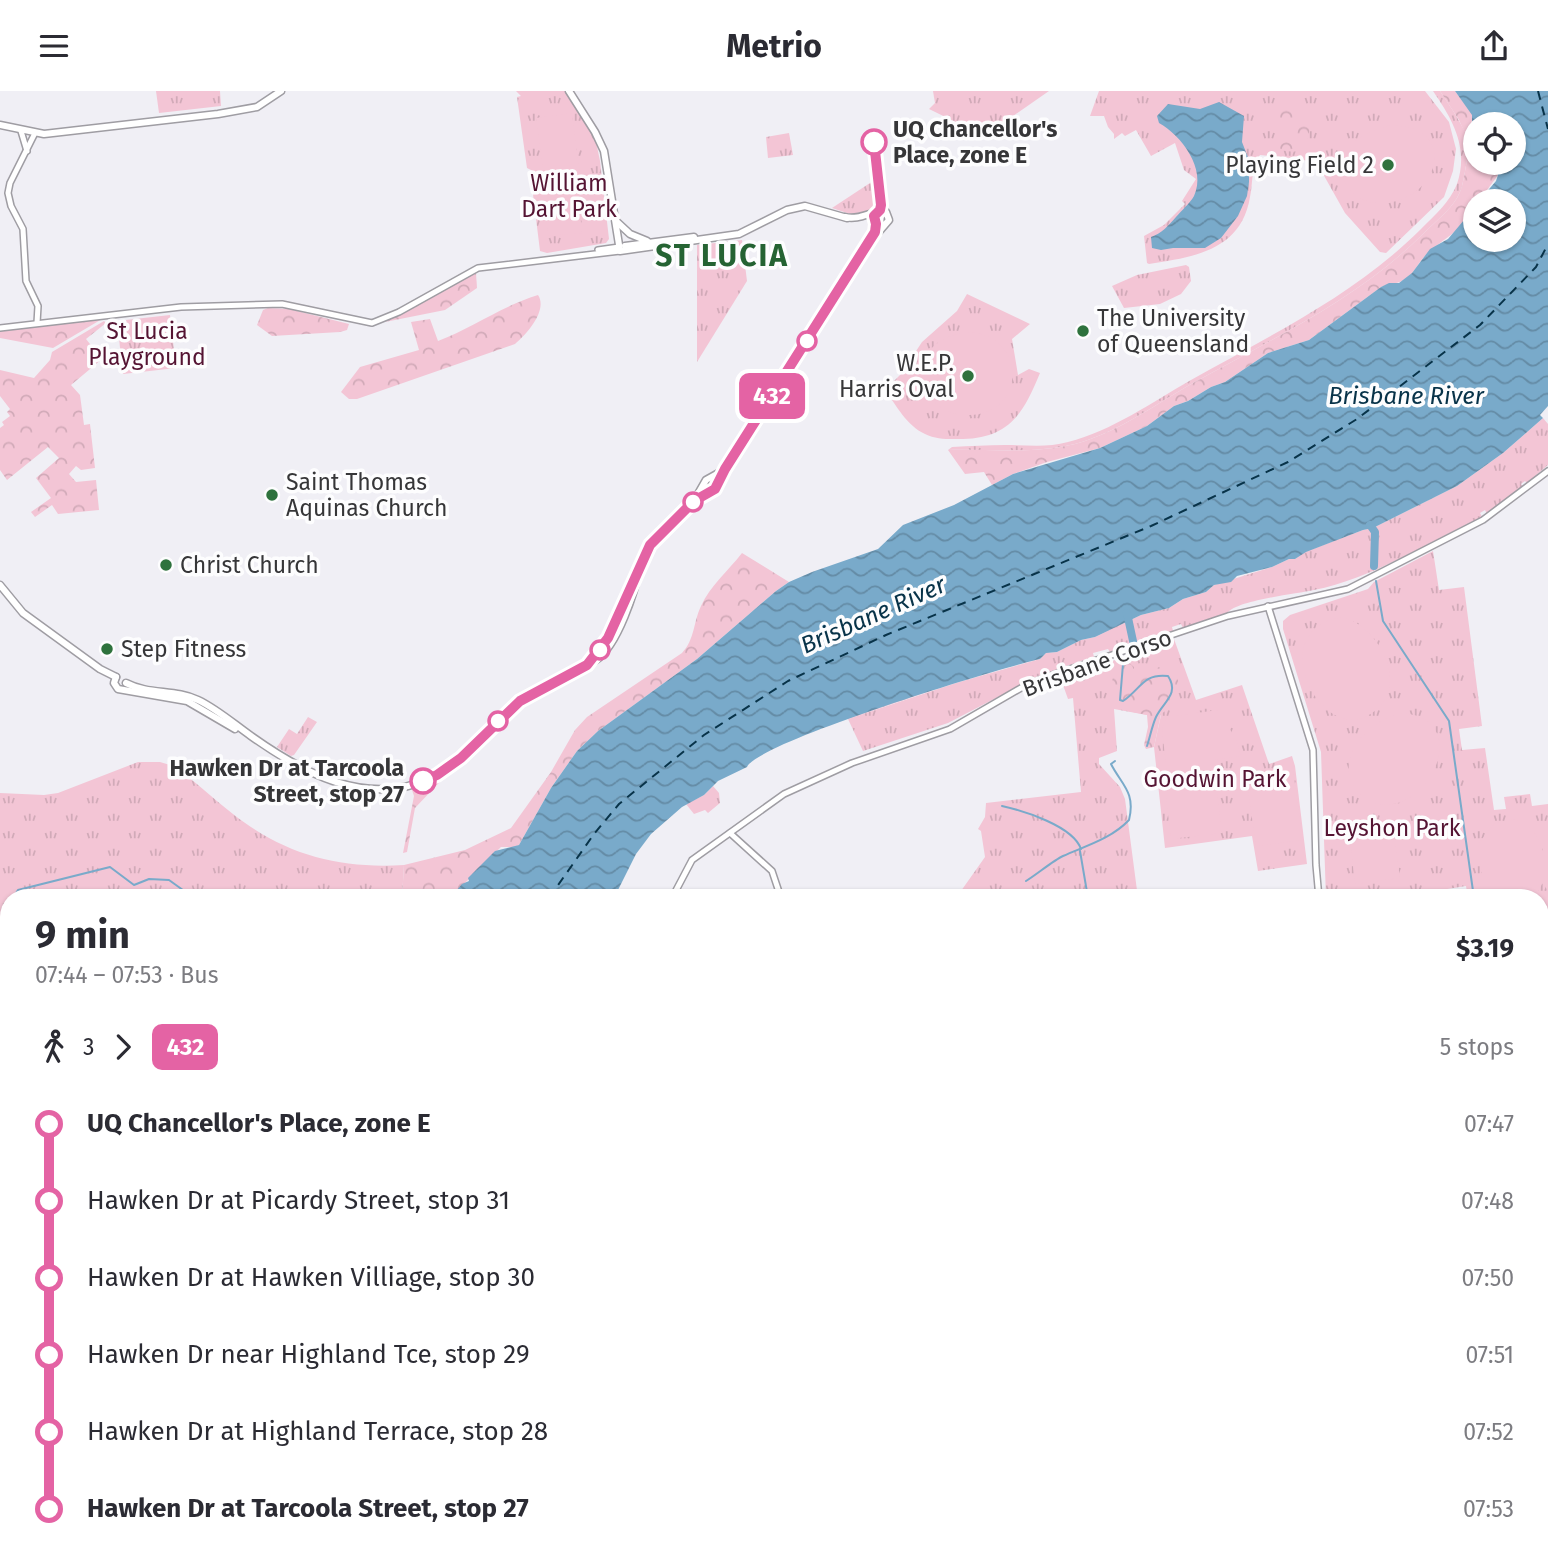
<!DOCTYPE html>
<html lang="en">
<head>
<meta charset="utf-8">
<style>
  :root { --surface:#fff; --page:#f2f2f3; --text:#2b2b33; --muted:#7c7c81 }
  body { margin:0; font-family:"Fira Sans",sans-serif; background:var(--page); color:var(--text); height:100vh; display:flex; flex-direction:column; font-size:26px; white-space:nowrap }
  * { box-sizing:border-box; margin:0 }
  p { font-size:23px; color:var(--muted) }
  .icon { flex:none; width:38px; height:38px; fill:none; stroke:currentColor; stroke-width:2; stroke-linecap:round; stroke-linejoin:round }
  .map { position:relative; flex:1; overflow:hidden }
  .drawer { position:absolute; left:0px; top:798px; width:1549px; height:672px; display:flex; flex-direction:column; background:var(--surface); border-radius:28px 28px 0 0; box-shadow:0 2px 5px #0004 }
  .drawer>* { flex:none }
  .badge { padding:0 14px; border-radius:10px; font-size:24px; line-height:46px }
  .fabs { position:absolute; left:1463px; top:21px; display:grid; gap:14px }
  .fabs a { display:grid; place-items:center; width:63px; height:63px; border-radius:50%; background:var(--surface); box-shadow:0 2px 5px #0004; font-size:35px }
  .map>.badge { position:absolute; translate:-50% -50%; box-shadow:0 0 0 4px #fff }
  .legs { display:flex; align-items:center; gap:10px; height:77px; padding:0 35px; font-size:23px }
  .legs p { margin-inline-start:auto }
  .summary { display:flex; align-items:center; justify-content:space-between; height:119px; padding:0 35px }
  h1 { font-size:38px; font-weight:700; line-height:52px }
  ul { padding:0 35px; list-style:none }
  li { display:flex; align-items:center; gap:24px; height:77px; font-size:26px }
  li i { display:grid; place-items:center; width:10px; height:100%; margin:0 9px; background:currentColor }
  li i::after { content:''; width:18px; height:18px; margin:-9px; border:5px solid; border-radius:50%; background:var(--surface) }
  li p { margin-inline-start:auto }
  li:first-child i { background:linear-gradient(#0000 50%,currentColor 0) }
  li:last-child i { background:linear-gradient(currentColor 50%,#0000 0) }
  header { display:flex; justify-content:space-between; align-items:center; height:91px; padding:0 35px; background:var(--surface); font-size:32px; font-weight:700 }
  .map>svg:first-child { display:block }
</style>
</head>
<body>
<header><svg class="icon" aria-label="menu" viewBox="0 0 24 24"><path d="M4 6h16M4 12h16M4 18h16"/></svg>Metrio<svg class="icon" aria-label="share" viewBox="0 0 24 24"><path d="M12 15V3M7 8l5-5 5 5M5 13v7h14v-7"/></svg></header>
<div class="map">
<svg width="1548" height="1470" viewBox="0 0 1548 1470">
  <defs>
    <pattern id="grass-tufts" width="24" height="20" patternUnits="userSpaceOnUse" patternTransform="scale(1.75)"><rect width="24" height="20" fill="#f3c5d5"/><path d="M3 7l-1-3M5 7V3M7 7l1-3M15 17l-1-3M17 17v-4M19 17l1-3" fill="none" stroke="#d1aab8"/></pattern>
    <pattern id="forest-crowns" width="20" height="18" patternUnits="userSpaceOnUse" patternTransform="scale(1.75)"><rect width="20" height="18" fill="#f3c5d5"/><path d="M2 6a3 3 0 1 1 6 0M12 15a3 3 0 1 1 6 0" fill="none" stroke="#d1aab8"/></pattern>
    <pattern id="wetland-marsh" width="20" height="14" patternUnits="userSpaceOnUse" patternTransform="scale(1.75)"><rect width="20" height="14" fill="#f3c5d5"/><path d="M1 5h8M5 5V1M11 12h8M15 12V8" fill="none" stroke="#d1aab8"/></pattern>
    <pattern id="water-waves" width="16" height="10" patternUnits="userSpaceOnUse" patternTransform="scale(1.75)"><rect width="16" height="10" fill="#79aaca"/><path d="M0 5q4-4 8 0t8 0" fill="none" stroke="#648ba5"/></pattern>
  </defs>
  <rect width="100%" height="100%" fill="#f0eff5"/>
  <!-- grass -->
  <g fill="url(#grass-tufts)">
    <path d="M156,0H220L221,15L159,22Z"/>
    <path d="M516,0H566L595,46L600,70L609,148L606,152L547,162L540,160L531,87L533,80L527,77L517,6L521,5Z"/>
    <path d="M933,0H1049L990,41L980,43L929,18L935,12Z"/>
    <path d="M1099,0H1425L1449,31L1456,58L1453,80L1444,106L1386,162L1380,161L1345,122L1318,74L1301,68L1260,64C1251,75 1253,92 1250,106C1241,160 1193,166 1149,173L1147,172L1144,145L1164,134L1185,113L1182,110L1196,88L1184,79L1175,52L1151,65L1136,39L1125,45L1122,42L1114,48V43L1108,36L1104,25H1090Z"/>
    <path d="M1433,0H1440C1452,18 1464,35 1471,56C1464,72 1466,92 1457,107C1449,120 1435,131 1424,142C1358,208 1274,247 1193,292C1156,313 1117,342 1075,353C1035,363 990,358 948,359L952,356C970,355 988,354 1005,354C1027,354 1047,357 1068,351C1112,340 1152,311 1191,289C1271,244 1355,204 1421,138C1434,125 1450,111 1457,93C1469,57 1453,29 1433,0Z"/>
    <path d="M789,42L793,64L768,67L766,46Z"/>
    <path d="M873,90L876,113L871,120L850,123L832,117Z"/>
    <path d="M742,149L747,190L697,271V154Z"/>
    <path d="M1186,174L1189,176L1191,190L1181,203L1160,213L1124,217L1112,195L1137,184Z"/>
    <path d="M967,203L1030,233L1012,248L1018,284L1029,278L1040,282C1024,321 1010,347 963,348C950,348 937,349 925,343C907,335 896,314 885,299L901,283L922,251L957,220Z"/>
    <path d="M170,224L176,277L123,283L117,230Z"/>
    <path d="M1543,327L1548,333V374L1527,392L1525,390L1521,393L1523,396L1487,423L1485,419L1480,422L1482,426C1429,451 1371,488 1314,499C1296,503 1238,509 1227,522L1183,537L1181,533L1172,536L1173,540L1110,561L1108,558L1093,562L1094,566L1036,586L948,632L863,660L848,628L956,592L1040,568L1046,562L1057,561L1081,549L1095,546L1141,524L1169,517L1183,508L1206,501L1214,494L1272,476L1289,468H1295L1305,461L1363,439L1373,437L1457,395L1503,362Z"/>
    <path d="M1433,460L1439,499L1464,496L1482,635L1459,638L1462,659L1485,657L1494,719L1506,718L1504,706L1530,703L1532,715L1548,713V936L1543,934L1540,899V807H1468L1466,795L1391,807H1326L1321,661L1283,538V530L1290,524L1368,498L1374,491Z"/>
    <path d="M1174,548L1196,609L1242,594L1269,673L1292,665L1295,675L1307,773L1258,780L1252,745L1165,757L1154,656L1161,624H1147L1114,618L1117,660L1099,667V673L1120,696L1125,708L1138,807H956L985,766L981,740L978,738L985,726L986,712L1081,701L1073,607L1068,608L1063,594L1041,602L1040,598L1042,595Z"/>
    <path d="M308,626L317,631L294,664L291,665L277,656L289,638L297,643Z"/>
    <path d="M138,671H160L170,674C193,687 212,707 233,723C285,764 339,778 404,774L402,807H9V1012L0,1013V702L44,704L58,702Z"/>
    <path d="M713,695L719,702L720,712L708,722L705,719L694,723L686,713L704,704Z"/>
    <path d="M9,1283V1461H505L529,1470H0V1289Z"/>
    <path d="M848,1461H1213L1216,1470H809Z"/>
    <path d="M1454,1461H1532V1470H1456Z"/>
  </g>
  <!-- forest -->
  <g fill="url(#forest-crowns)">
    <path d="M1440,0H1455L1473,24L1472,31L1475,35V72H1496L1498,84L1479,110H1475C1475,133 1438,150 1424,166C1416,175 1414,183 1402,190C1396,193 1388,193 1381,196L1309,249L1268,262L1225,291L1211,296L1188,310L1174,315L1147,335L1100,357L1047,371L1013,383L992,394L984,381L965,383L948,359C990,358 1035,363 1075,353C1117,342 1156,313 1193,292C1274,247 1358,208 1424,142C1435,131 1449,120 1457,107C1466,92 1464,72 1471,56L1459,29Z"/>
    <path d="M1294,9C1314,26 1311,36 1305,60C1281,62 1272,60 1276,34L1273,29L1285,11Z"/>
    <path d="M476,182L477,197L445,219L385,231Z"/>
    <path d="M538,204C548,219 527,243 515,253L357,308H349L341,301L360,276L419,259L411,231L430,228L438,250C472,237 502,215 538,204Z"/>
    <path d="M268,217L289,218L349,233L347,239L340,241L272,245L257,234L263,219Z"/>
    <path d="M102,228L53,257L0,247V239Z"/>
    <path d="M104,230L106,232L86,248L102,268L71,294L80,304L84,334L90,333L95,377L81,379L76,375L69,383L76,391L96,389L99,419L58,423L52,414L35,426L31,421L51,407L36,387L59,367L48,356L7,389L0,379V337L4,334L2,331L10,325L7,321L10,318L0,305V279L34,287L50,269L52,261Z"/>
    <path d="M742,462L789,491L776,500L697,568L598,640L577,660L551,697L519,754L514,756H501L450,807H402L404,774L465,759L511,737L551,681L575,639L587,626L682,562C695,548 693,532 701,515C710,495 728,480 742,462Z"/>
    <path d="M1128,571L1134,576L1133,593C1143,578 1161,569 1177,584C1181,601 1176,614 1161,623L1154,656L1146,658L1144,654L1148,636L1147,624L1108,616L1106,609L1116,577Z"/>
    <path d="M453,677L415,717L407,761L403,762L414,705L412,699L438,688Z"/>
    <path d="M3,939L9,943V1012L0,1013V940Z"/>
    <path d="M80,1461H186L205,1470H85Z"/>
  </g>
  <!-- wetland -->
  <path fill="url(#wetland-marsh)" d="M1113,534L1119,536L1095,545L1080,548L1057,560L1046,562L1040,567L956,591L848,628V622L987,581L1014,569H1025L1039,560Z"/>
  <!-- pitch -->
  <g fill="#f3c5d5">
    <path d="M572,22L580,83L544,87L536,27Z"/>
    <path d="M1387,35C1462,31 1440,114 1379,112C1349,112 1331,81 1350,56C1359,44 1373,39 1387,35Z"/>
    <path d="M577,89L582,142L548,145L542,92Z"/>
    <path d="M965,241C1025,240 1030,322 969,324C945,325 928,311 925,288C924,279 923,269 928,262C936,249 951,244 965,241Z"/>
    <path d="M1343,526C1378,536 1409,591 1376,619C1324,664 1259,537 1343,526Z"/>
    <path d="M1218,619L1236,648L1241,665L1213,669L1214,678L1167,684L1162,638L1167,626Z"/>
    <path d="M1401,622C1476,627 1428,728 1374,712C1365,709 1359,704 1354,696C1335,662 1371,629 1401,622Z"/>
    <path d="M1293,679L1303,749L1256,755L1246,685Z"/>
    <path d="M1215,683L1222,742L1171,748L1164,689Z"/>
    <path d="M1392,727L1400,787L1355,793L1348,732Z"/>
    <path d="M1513,728C1531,733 1538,744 1543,760L1548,752V801L1543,791L1538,801L1532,807H1491L1484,799L1478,753L1494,733Z"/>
  </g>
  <!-- water -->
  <g fill="url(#water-waves)">
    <path d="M1455,0H1548V315L1540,324L1543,327L1503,362L1457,395L1373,437L1363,439L1306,461L1295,468H1289L1272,476L1237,485L1231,491L1214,494L1206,501L1183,508L1169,517L1141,524L1095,546L1081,549L1057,561L1046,562L1040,568C996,578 758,651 747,676L718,690L704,704L682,716L651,743L636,763L614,807H450L462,793L469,790L468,787L495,760L519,754L551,697L577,660L598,640L697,568L776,500L789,491L812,481L878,458L903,434L954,414L1013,383L1100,357L1147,335L1174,315L1188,310L1211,296L1225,291L1268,262L1309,249L1381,196L1389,192H1399L1412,182L1430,158L1448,148L1475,116V149H1514V110H1479L1496,90L1498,84L1496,72H1514V33L1475,35L1472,31V24Z"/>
    <path d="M1219,11L1244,25L1242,51L1249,69V91L1247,105L1238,125L1221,147L1205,157H1173L1161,159L1152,157L1151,146C1161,143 1169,134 1176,126C1182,119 1190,112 1194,105C1207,78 1181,44 1159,32L1157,25L1168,13L1200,18Z"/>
    <path d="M505,1461H848L809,1470H529Z"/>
    <path d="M1213,1461H1344V1470H1216Z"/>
  </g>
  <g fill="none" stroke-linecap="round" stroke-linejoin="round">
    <!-- stream -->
    <g stroke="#79aaca" stroke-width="2">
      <path d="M1376,490L1383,530L1449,630L1474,807"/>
      <path d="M1123,573L1120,609L1123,610C1141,598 1143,582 1168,585C1180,603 1163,611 1156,626C1152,635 1150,646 1147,655"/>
      <path d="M1002,715C1024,720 1073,735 1081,758"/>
      <path d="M1080,760L1088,807"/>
      <path d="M1026,790C1036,784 1054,769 1063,765C1085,755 1111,748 1129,729C1136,701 1121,693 1111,673L1115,670"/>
      <path d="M13,807L18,799L110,776L134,794L149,788L169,789L194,807"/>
      <path d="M0,833L9,814"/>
    </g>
    <!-- river -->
    <g stroke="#79aaca" stroke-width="8">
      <path d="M1370,434L1375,441L1374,475"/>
      <path d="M1127,522L1133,550"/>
    </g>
    <!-- ferry -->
    <g stroke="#083349" stroke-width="2" stroke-dasharray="9 7" stroke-linecap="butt">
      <path d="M1538,0L1548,38"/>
      <path d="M549,807L594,743L619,713L704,644L788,590L886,544L1151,435L1288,371L1357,328L1480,234L1536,176L1548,153"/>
      <path d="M1257,1461L1260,1470"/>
    </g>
    <!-- minor casing -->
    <g stroke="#9f9da3" stroke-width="8">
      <g id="minor">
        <path d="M21,40L27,60"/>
        <path d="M35,42L10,92L8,102L11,115L23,138L26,190L38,215L37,232"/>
        <path d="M598,159L619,156"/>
        <path d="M0,237L181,216L282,213L372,232L399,221L478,177L620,160"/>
        <path d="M1268,515L1313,659L1316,774L1319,807"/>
        <path d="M730,742L772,780L781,807"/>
        <path d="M672,807L692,769L784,703L852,672L950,638L1021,597L1049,585L1228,525L1348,498L1483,429L1548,380"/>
        <path d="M1540,940L1548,945"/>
        <path d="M0,1138L9,1130"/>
        <path d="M1540,1144L1548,1143"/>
      </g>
    </g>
    <!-- major casing -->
    <g stroke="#9f9da3" stroke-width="9">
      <g id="major">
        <path d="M569,0L595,41L604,60L620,160L739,143L787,119L805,115L847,127"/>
        <path d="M0,34L44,43L218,23L257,16L281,0"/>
        <path d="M845,126C861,130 873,118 886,121L889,129L876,144"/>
        <path d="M616,130L630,143L647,150"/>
        <path d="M625,155L694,146"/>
        <path d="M694,410L706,389L724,379"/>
        <path d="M0,494L23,522L100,578L116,586"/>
        <path d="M593,568L608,547L650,454L694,410L715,399L725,378L870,150L876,133"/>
        <path d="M116,586L114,592L118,598L187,610L235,638"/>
        <path d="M126,592C149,604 175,598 198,609C217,618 234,633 251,645C303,682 368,718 433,686C469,668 488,631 521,610C545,594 572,585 596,569C618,554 635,500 640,475"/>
      </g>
    </g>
    <!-- minor -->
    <use href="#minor" stroke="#fff" stroke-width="5"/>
    <!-- major -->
    <use href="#major" stroke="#fff" stroke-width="6"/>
  </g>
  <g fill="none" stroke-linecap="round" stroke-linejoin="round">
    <!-- line-1 casing -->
    <g stroke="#fff" stroke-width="16">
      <path id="line-1" d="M423,690L437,684L461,667L520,610L587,574L608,547L650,454L694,410L715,398L725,378L875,141L876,133L874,125L880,119L881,114L874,51"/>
    </g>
    <!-- line-1 -->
    <use href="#line-1" stroke="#e463a4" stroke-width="10"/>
  </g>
  <!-- markers -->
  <g fill="#fff" stroke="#e463a4" stroke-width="3.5">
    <circle cx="874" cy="51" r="12"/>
    <circle cx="807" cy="250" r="9"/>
    <circle cx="693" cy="411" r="9"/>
    <circle cx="600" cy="559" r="9"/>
    <circle cx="498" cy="630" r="9"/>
    <circle cx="423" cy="690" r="12"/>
  </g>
  <g fill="#2e723d" stroke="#fdfdfe" stroke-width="2.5">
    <circle cx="1388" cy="74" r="7"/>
    <circle cx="1083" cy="240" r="7"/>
    <circle cx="968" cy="285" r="7"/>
    <circle cx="272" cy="404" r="7"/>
    <circle cx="166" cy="474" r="7"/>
    <circle cx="107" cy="558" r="7"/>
  </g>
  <g text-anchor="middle" stroke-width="7" stroke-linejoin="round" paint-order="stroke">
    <!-- stop labels -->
    <g font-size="23" font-weight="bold" fill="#363638" stroke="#fdfdfe" text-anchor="start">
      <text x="893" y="46">UQ Chancellor's<tspan x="893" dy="26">Place, zone E</tspan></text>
      <text x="404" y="685" text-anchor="end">Hawken Dr at Tarcoola<tspan x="404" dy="26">Street, stop 27</tspan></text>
    </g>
    <!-- poi labels -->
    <g font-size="23" fill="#363638" stroke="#fdfdfe" text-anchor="start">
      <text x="1374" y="82" text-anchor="end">Playing Field 2</text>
      <text x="1097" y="235">The University<tspan x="1097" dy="26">of Queensland</tspan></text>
      <text x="954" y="280" text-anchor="end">W.E.P.<tspan x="954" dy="26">Harris Oval</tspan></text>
      <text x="286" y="399">Saint Thomas<tspan x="286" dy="26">Aquinas Church</tspan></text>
      <text x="180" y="482">Christ Church</text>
      <text x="121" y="566">Step Fitness</text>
    </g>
    <!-- park labels -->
    <g font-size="23" fill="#551433" stroke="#fdfdfe">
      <text x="569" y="100">William<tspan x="569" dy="26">Dart Park</tspan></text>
      <text x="147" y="248">St Lucia<tspan x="147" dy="26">Playground</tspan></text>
      <text x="1215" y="696">Goodwin Park</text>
      <text x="1392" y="745">Leyshon Park</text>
    </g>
    <!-- street labels -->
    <g font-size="23" fill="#363638" stroke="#fdfdfe">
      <text transform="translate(1097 572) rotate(-20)" y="8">Brisbane Corso</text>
    </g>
    <!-- water labels -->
    <g font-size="24" font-style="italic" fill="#083349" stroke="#fdfdfe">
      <text x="1406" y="313">Brisbane River</text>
      <text transform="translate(873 524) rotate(-24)" y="8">Brisbane River</text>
    </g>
    <!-- district labels -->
    <g font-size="30" font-weight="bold" letter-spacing="2" fill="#256333" stroke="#fdfdfe">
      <text x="722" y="175">ST LUCIA</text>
    </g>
  </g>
</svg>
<div class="fabs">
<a><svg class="icon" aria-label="locate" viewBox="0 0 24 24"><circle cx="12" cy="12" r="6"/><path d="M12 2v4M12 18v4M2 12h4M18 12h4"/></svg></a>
<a><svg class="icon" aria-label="layers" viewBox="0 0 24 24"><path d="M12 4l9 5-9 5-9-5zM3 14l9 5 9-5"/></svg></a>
</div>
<b class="badge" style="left:772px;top:305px;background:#e463a4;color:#fff">432</b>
<section class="drawer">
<div class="summary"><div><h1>9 min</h1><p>07:44 – 07:53 · Bus</p></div><b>$3.19</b></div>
<div class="legs"><svg class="icon" aria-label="walk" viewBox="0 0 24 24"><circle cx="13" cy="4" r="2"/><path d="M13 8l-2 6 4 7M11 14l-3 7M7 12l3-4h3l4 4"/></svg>3<svg class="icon" aria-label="forward" viewBox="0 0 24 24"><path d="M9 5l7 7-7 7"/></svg><b class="badge" style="background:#e463a4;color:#fff">432</b><p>5 stops</p></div>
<ul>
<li><i style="color:#e463a4"></i><b>UQ Chancellor's Place, zone E</b><p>07:47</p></li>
<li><i style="color:#e463a4"></i><span>Hawken Dr at Picardy Street, stop 31</span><p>07:48</p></li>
<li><i style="color:#e463a4"></i><span>Hawken Dr at Hawken Villiage, stop 30</span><p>07:50</p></li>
<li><i style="color:#e463a4"></i><span>Hawken Dr near Highland Tce, stop 29</span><p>07:51</p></li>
<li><i style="color:#e463a4"></i><span>Hawken Dr at Highland Terrace, stop 28</span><p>07:52</p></li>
<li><i style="color:#e463a4"></i><b>Hawken Dr at Tarcoola Street, stop 27</b><p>07:53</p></li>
</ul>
</section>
</div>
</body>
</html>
